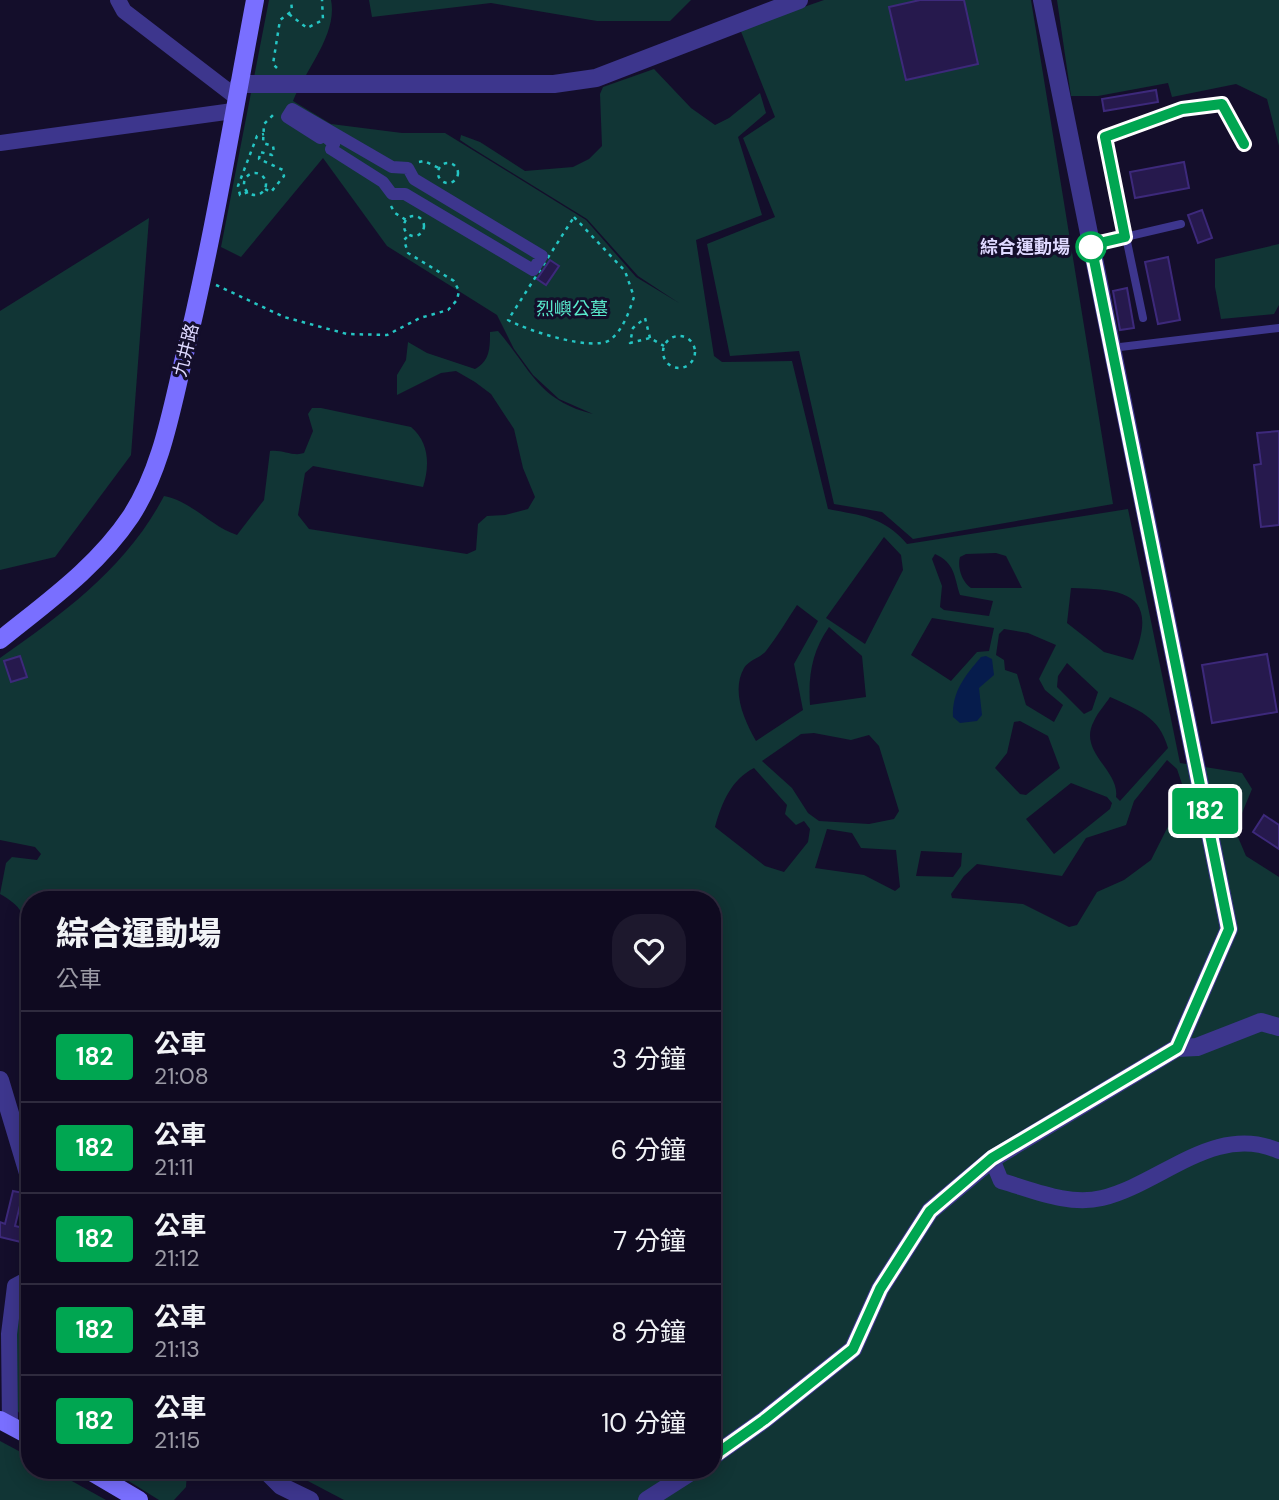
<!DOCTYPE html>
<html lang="zh-TW">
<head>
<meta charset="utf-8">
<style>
  :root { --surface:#0f0a20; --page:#1d182d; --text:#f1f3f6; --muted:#9b9aa5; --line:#2f2b3e }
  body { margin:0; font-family:"DM Sans","Noto Sans TC",sans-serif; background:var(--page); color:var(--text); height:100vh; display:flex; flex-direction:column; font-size:26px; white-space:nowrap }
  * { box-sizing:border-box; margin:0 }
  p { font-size:23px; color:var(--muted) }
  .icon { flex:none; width:38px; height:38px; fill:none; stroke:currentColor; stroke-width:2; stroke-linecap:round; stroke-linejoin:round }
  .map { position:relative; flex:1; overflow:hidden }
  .panel { position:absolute; left:21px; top:891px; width:700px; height:588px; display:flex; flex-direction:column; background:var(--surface); border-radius:28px; box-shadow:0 4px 18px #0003,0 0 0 2px var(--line) }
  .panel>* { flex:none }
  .badge { padding:0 14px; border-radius:5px; font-size:24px; line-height:46px }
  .map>.badge { position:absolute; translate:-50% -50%; box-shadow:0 0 0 4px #fff }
  .round { display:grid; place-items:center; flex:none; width:74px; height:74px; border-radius:28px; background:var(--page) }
  .head { display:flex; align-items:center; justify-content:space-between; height:119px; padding:0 35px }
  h1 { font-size:33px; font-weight:800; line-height:52px }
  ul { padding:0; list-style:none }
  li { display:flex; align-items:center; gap:21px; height:91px; padding:0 35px; border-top:2px solid var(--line) }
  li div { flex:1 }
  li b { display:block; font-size:26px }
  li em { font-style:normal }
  li .badge { min-width:77px; font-weight:700; text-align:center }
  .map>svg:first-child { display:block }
</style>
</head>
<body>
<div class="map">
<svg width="1279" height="1500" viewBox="0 0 1279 1500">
  <rect width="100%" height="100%" fill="#140e2b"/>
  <!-- green -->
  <g fill="#113535" fill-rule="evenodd">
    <path d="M269,0H331C338,34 305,70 293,101L331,124L402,133H445L586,220L636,277L679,303L638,276L587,219L472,148L460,140L461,135L480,142L525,171L573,167L589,159L602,146L600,94L603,87L654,69L691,108L715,125L729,118L760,93L766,113L738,137L762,215L696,240L714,356L722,362L792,361L828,509C862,516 883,516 907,544L1128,509L1180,763L1242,773L1252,789L1235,830L1246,856L1279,877V1500H344L287,1470H712V900H30L29,949C16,919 35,914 0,894L6,863L12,857L37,860L41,854L35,847L0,840V658C64,613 127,567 164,496C193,502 210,526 237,535L264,500L270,451C282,449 293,457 304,453L313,431L308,414L312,408H321L411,427C429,442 430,465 423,487L313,466L305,473L298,515L309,529L467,554L476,550L478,524L487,516L505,515L528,509L535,497L523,468L514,429L491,394L475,382L456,371L441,373L397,395V375L406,360L408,342L427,353L475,369C490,361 490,348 490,332L498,331C530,368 538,401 593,414L559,399L533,375L514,349L497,315L387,246L323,158L241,257L221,247ZM884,537L901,555L903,570L865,644L826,618ZM996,553L1006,556L1022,588H971C962,582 957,567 960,557L966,554ZM935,554C955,563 954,576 960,595L993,601L989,616L944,610L940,607L942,586L932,559ZM1071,588C1128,589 1159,595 1133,660L1104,652L1067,623ZM797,605L818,621L794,664L803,710L756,741C744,720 731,691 744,668C749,660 760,658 766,651C777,637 787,620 797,605ZM932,618L994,628L989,651L977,652L951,681L911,655ZM829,627L862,656L866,697L810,705C808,676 812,651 829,627ZM1004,629L1028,633L1056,645L1039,679L1045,690L1063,705L1054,722L1026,705L1017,674L1005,670L1004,660L996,655L999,634ZM1067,663L1098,692L1092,710L1084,714L1057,687L1058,676ZM1110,697C1138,710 1159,716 1168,748L1120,801L1116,797C1120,770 1077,752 1094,721C1098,712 1105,705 1110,697ZM1020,721L1048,736L1060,768L1026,795L1020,794L995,768L1007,753L1014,722ZM814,733L851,740L869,735L879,746L899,811L894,819L869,824L819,821L808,813L792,788L762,761L801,734ZM1167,760L1177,769L1185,793L1151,860L1124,880L1097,892L1077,925L1069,927L1023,904L952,898L951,894L964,876L977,864L1062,876L1086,838L1126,825L1134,801ZM754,768L787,805L785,814L796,825L804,821L810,829L808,842L784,872L765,866L715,827C722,802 731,780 754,768ZM1071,783L1107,797L1112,803L1110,809L1054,854L1026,819ZM827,829L852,833L861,848L896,850L900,887L895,891L864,875L815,868ZM921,851L962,853L961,866L953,877L916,876Z"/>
    <path d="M369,0H691L670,21H597L491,3L372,17Z"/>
    <path d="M824,0H1031L1113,504L913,539L882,512L834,504L799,351L730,356L707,244L775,217L743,138L775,117L740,29Z"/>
    <path d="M1057,0H1279V146L1267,99L1236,84L1172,97L1168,83L1098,96H1071Z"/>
    <path d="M149,218L131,455L55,557L0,570V311Z"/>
    <path d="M1279,244V305L1274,314L1221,319L1215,287V259Z"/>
    <path d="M30,1280V1419L8,1406L22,1283Z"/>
    <path d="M0,1441L30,1457V1470H52L106,1500H0Z"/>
    <path d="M111,1470H187L186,1487L174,1500H159Z"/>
  </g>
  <!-- water -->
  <path fill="#061c4c" d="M986,656L992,659L994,675L979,688L982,715L977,721L960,723L953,717C952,691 965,676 981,657Z"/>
  <!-- building -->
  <g fill="#26194d" stroke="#3d297b" stroke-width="2">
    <path d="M920,0H964L978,64L906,80L889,7Z"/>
    <path d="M1156,90L1158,102L1104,111L1102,99Z"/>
    <path d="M1184,162L1189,188L1135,198L1130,172Z"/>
    <path d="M1202,210L1212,238L1198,243L1188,215Z"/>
    <path d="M1168,257L1180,320L1158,324L1145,262Z"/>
    <path d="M550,260L559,266L546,285L537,279Z"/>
    <path d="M1127,288L1134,328L1120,330L1113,291Z"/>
    <path d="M1279,431V525L1261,527L1254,465L1261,464L1257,433Z"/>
    <path d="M1267,654L1277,712L1212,723L1202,665Z"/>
    <path d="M20,656L27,677L11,682L4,661Z"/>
    <path d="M1264,815L1279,825V849L1253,832Z"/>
    <path d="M13,1191L23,1193L15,1226L28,1229L25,1243L0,1237V1222L5,1224Z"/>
  </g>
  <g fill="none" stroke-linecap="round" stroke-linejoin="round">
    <!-- path -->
    <g stroke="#25c5c3" stroke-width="2.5" stroke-dasharray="3.5 5" stroke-linecap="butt">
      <path d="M289,14L307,28L323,20L322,0"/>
      <path d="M277,68L273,64L280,20L292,11L291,0"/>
      <path d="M419,162L424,161L439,168"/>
      <circle cx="448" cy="173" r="10"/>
      <circle cx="255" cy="184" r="11"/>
      <path d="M265,189L271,192L284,176L283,170L259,159L260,152L272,155L274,152L273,146L263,143L264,124L276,112"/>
      <path d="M248,192L240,195L238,186L257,136L264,134"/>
      <path d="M391,206L395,213L406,220"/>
      <circle cx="414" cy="226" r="10"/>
      <path d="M574,217L625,271L634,297C629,312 623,330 610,340C592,352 526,330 508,320Z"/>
      <path d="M216,285L284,317L347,334L387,335L420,318L448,310L457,300L459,291L454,281L408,253L404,240L409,235"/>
      <circle cx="679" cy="352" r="16"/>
      <path d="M650,338L645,318L633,328L630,343L650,338L664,346"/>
    </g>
    <!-- service -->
    <g stroke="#3d368d" stroke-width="8">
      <path d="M1091,245L1181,224"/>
      <path d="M1143,318L1105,137L1182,109L1222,104L1244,144"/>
      <path d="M1112,348L1279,328"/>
    </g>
    <!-- pedestrian -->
    <path stroke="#3d368d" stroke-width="12" d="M292,109L392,167L408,168L414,179L542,256L533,270L405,194H392L383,182L331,149L334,144L322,134L320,138L287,117Z"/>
    <!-- minor -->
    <g stroke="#3d368d" stroke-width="16">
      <path d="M118,0L124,11L236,97"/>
      <path d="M0,143L233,111"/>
      <path d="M992,1159L1001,1181C1033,1190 1068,1206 1102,1198C1161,1184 1215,1122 1279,1151"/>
      <path d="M10,1425L9,1334L15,1286L30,1278"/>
    </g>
    <!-- tertiary -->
    <g stroke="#3d368d" stroke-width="18">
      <path d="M239,84H554L596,78L799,0"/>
      <path d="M1177,1048L1197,1047L1261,1022L1279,1027"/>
      <path d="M0,1080L30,1180"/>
      <path d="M712,1457L764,1420L853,1349L880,1289L930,1211L992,1159L1177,1048L1229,929L1042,0"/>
      <path d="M265,1470L281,1486L310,1500"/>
      <path d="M647,1500L694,1470"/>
    </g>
    <!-- secondary -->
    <g stroke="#796fff" stroke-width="18">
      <path d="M0,640C47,602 97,567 131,516C160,471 170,417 182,366C212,245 232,122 255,0"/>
      <path d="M0,1420L30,1436"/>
      <path d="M88,1470L139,1500"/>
    </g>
  </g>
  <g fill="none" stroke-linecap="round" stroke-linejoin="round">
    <!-- line casing -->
    <g stroke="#fff" stroke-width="16">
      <path id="line" d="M712,1457L764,1420L853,1349L880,1289L930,1211L992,1158L1177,1048L1229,929L1091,245L1125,237L1105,137L1182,109L1222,104L1244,144"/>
    </g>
    <!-- line -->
    <use href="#line" stroke="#00a651" stroke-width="10"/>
  </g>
  <!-- markers -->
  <circle fill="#fff" stroke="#00a651" stroke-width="3.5" cx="1091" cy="247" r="14"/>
  <g text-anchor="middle" stroke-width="6" stroke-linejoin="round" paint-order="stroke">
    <!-- stop labels -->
    <g font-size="18" font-weight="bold" fill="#ded8ff" stroke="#140e2b" text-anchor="end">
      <text x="1070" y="253">綜合運動場</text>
    </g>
    <!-- park labels -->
    <g font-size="18" fill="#59eacc" stroke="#140e2b">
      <text x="572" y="315">烈嶼公墓</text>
    </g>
    <!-- street labels -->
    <g font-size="18" fill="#ded8ff" stroke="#140e2b">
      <text transform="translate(186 350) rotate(-76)" y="6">九井路</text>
    </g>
  </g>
</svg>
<b class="badge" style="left:1205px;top:811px;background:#00a651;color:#fff">182</b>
<section class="panel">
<div class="head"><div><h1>綜合運動場</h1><p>公車</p></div><a class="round"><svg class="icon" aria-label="heart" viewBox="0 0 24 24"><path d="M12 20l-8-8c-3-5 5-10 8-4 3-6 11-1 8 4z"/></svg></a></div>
<ul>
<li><span class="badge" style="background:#00a651;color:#fff">182</span><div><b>公車</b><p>21:08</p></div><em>3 分鐘</em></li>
<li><span class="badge" style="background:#00a651;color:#fff">182</span><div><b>公車</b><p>21:11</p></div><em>6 分鐘</em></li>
<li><span class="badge" style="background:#00a651;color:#fff">182</span><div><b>公車</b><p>21:12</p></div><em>7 分鐘</em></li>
<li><span class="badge" style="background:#00a651;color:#fff">182</span><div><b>公車</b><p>21:13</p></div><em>8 分鐘</em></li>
<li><span class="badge" style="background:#00a651;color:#fff">182</span><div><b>公車</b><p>21:15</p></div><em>10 分鐘</em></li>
</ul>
</section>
</div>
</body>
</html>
